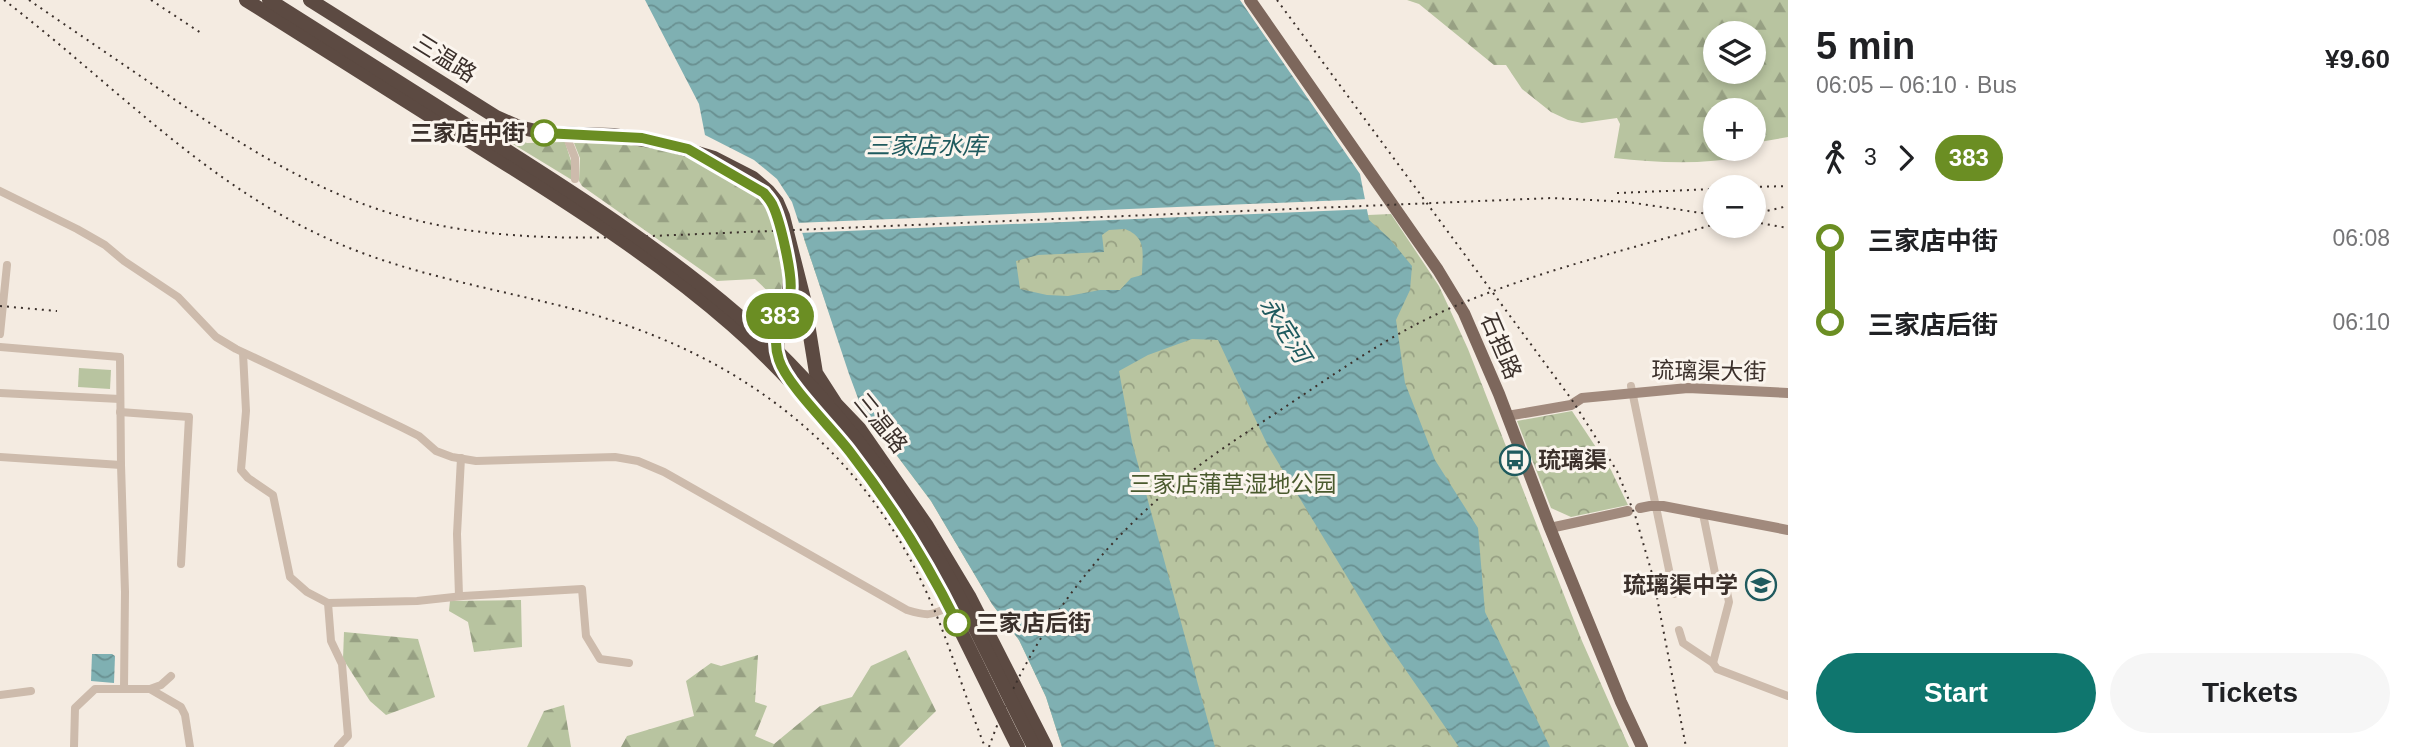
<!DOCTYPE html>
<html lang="en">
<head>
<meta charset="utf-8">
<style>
  :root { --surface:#fff; --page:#f6f6f6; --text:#202124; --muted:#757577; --accent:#0f766e }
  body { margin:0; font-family:Helvetica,"Noto Sans SC",sans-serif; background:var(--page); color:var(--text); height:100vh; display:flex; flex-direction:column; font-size:26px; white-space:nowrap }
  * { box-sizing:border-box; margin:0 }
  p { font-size:23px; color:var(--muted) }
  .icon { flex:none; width:38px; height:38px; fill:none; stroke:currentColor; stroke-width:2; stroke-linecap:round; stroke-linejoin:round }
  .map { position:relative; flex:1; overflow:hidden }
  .drawer { display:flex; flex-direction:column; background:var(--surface); width:630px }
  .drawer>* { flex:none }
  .badge { padding:0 14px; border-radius:23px; font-size:24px; line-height:46px }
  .buttons { position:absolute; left:1703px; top:21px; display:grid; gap:14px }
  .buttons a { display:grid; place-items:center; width:63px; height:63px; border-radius:50%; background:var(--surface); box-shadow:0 4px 10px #0003; font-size:35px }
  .map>.badge { position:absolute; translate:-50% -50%; box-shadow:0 0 0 4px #fff }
  .legs { display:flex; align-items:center; gap:10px; height:77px; padding:0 28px; font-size:23px }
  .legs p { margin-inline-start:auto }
  .overview { display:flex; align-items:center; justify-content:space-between; height:119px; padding:0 28px }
  h1 { font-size:38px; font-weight:600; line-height:52px }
  .cta { display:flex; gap:14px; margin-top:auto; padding:14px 28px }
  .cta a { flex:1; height:80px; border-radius:42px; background:var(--accent); color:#fff; font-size:28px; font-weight:600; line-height:80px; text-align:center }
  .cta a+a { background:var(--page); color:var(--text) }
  ul { padding:0 28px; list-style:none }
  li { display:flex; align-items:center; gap:24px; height:84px; font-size:26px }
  li i { display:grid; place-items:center; width:10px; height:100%; margin:0 9px; background:currentColor }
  li i::after { content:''; width:18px; height:18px; margin:-9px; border:5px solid; border-radius:50%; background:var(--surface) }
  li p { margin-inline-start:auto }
  li:first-child i { background:linear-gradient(#0000 50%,currentColor 0) }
  li:last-child i { background:linear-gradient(currentColor 50%,#0000 0) }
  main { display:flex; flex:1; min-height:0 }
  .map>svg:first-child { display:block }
</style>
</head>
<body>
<main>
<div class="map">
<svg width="1788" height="747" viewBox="0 0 1788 747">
  <defs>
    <pattern id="forest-firs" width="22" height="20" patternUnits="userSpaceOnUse" patternTransform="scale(1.75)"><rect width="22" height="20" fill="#b8c4a0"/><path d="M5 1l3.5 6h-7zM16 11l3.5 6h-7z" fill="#97a083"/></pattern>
    <pattern id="park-crowns" width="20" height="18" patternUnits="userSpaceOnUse" patternTransform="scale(1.75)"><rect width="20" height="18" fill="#b8c4a0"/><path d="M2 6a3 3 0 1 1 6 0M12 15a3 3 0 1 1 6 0" fill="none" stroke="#97a083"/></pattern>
    <pattern id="water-waves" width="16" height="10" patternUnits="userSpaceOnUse" patternTransform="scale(1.75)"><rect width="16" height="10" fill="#7fb0b2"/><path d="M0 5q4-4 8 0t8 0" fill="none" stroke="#699091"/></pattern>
  </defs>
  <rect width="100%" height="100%" fill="#f4ebe1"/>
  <!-- grass -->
  <path fill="#b8c4a0" d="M79,368L111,370L110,389L78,387Z"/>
  <!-- forest -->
  <g fill="url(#forest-firs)" fill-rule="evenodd">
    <path d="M1407,0H1788V137L1754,143V110H1715V149H1751L1747,156C1703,165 1659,163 1614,158L1620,124L1617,118L1582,123L1568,120L1551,112L1522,89L1506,65H1494L1419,4ZM1715,33H1754V72H1715Z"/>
    <path d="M500,132L527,143L565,142L572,164V180L498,135Z"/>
    <path d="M574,143C609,144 645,143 678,154C706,163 740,185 765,202C772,215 773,226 776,240C781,262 788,279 777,300L755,279L717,281L582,186L579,181L580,158Z"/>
    <path d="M521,600L522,647L474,652L468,622L449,611L450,601Z"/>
    <path d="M344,632L418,639L435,697L386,715L370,701L343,659Z"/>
    <path d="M906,650L936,711L899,747H621L627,736L694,716L686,681L711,663L721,666L758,655L755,702L767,706L755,736L774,744L820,706L852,697L871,666Z"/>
    <path d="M564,705L571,747H527L544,711Z"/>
  </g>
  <!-- park -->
  <g fill="url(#park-crowns)">
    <path d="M1391,214L1439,286L1468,349L1582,641L1629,747H1062L1046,697L1019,640L992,604L931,501L862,409L804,239Z"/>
    <path d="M1572,411L1611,470L1628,505L1571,517L1551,508L1517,421Z"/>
  </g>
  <!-- water -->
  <g fill="url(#water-waves)" fill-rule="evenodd">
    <path d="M645,0H1240L1360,174L1369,220L1389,238L1412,266L1410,290L1396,320L1405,383L1435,460L1478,528L1485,612L1550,747H1459L1387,643L1267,444L1218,340L1192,339L1148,355L1119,371L1132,442L1215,747H1062L1046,697L1019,640L992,604L931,501L862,409L849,374L792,202L777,179L754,160L705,135L699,104ZM1125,229C1148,238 1142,254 1142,275L1131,278L1120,290H1100L1068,296L1047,295L1020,289L1016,261L1038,255L1104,252L1102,235L1109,230Z"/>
    <path d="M92,654H112L115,656L114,683L91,681Z"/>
  </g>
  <!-- pier -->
  <path fill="#f4ebe1" d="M1369,199L1371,209L799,233L795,223Z"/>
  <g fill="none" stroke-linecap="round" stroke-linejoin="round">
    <!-- street -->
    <g stroke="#cdbbac" stroke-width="8">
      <path d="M566,135L575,158V179"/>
      <path d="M0,191L77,229L105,245L124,261L178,297L216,337L236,349L401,427L419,436L436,451L452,457L476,461L615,457L638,461L664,472L907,610C927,616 930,616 949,607"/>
      <path d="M0,334L7,265"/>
      <path d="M0,347L120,357L121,465L0,457"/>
      <path d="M243,353L246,411L241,470L248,478L273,495L290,577L307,592L328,603L417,601L463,596L582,589L586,636L600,659L629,663"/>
      <path d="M1631,386L1674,594"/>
      <path d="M0,393L120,399"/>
      <path d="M120,412L189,417L181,564"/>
      <path d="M121,465L125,592L124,688"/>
      <path d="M1703,514L1716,578L1727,592L1729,602L1713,663L1717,669L1788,696"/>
      <path d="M459,596L457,534L461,458"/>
      <path d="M328,603L331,641L342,664L348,736L338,747"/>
      <path d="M1679,630L1683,643L1713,663"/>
      <path d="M150,689L161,685L171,676"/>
      <path d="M0,695L31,691"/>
      <path d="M74,747L75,708L95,689H150L181,707L185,715L190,747"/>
    </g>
    <!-- secondary -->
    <g stroke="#a18a7d" stroke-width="10">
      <path d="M1507,416L1571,405L1582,398L1688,388L1788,393"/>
      <path d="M1640,508L1650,506H1663L1788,530"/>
      <path d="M1550,528L1628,511"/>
    </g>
    <!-- primary -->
    <path stroke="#7d675c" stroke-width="12" d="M1250,0L1438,270L1464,313L1499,394L1550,528L1621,702L1642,747"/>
    <!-- highway -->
    <g stroke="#5c4a42" stroke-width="14">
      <path d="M310,0L496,117L519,127L544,133L613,135L664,143L714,158L753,178L768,191L777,202L783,216L804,299L816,373L836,404L859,428L927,526L969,596L1046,747"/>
      <path d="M778,358C777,345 776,333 779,320C784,298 794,292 788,266"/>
    </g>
    <!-- rail -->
    <g stroke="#3b302b" stroke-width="2" stroke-dasharray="2 5" stroke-linecap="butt">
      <path d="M4,0C109,80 201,180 322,236C404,275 496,288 584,312C736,354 858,443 925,589C949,640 964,695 985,747"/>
      <path d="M29,0C74,31 120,62 165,93C238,143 314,192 400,216C475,237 551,239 628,237L1552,198L1628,202L1715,215"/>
      <path d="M151,0L201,33"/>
      <path d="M1277,0L1572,400L1617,471L1635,515L1653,577L1686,747"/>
      <path d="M1753,187L1788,186"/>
      <path d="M1617,193L1715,189"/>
      <path d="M1754,214L1788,206"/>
      <path d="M1754,222L1788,228"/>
      <path d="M0,306L57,311"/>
      <path d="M989,747C1026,643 1091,553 1177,483C1213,453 1254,428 1294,401C1345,367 1396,331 1453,307C1537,271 1627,250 1715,224"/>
    </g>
    <!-- highway-bridge -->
    <g stroke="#5c4a42" stroke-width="14">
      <path d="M246,0C330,53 414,106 498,159C579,210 660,262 732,325C786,372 833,427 875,485C934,565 973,659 1018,747"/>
      <path d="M269,0C342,46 414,92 487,138C574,193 660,248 738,315C794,363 842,419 886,478C946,558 988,658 1034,747"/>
    </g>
  </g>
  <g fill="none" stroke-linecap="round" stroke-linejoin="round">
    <!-- line-1 casing -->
    <g stroke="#fff" stroke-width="16">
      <path id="line-1" d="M544,133L642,138L688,149L764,193C767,197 771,201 773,206C780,221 794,278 790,294C783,317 770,333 779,360C787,385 832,428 850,452C891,505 927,562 957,623"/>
    </g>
    <!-- line-1 -->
    <use href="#line-1" stroke="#6b8e23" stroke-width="10"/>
  </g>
  <!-- icons -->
  <defs>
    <g id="bus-ring" transform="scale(1.575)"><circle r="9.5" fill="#fbf5ee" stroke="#1f5a5e" stroke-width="1.5"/><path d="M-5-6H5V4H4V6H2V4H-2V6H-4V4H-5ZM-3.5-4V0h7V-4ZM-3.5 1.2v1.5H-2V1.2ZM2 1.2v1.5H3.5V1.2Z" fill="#1f5a5e"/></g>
    <g id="school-ring" transform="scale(1.575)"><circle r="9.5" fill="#fbf5ee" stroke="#1f5a5e" stroke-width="1.5"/><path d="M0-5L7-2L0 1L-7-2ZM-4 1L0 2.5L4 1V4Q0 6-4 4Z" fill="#1f5a5e"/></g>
  </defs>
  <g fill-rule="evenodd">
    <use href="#bus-ring" x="1515" y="460"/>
    <use href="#school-ring" x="1761" y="585"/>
  </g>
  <!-- markers -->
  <g fill="#fff" stroke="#6b8e23" stroke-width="3.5">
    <circle cx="544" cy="133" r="12"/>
    <circle cx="957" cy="623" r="12"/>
  </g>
  <g text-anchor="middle" stroke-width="6" stroke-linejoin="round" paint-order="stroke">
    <!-- street labels -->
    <g font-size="23" fill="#3b302b" stroke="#fbf5ee">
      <text transform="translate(445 58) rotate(32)" y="8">三温路</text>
      <text transform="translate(1501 346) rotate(67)" y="8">石担路</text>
      <text transform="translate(1709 371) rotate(1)" y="8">琉璃渠大街</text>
      <text transform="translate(881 423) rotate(51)" y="8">三温路</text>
    </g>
    <!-- stop labels -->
    <g font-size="23" font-weight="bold" fill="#3b302b" stroke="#fbf5ee" text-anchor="end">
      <text x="525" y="141">三家店中街</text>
      <text x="976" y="631" text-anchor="start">三家店后街</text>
    </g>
    <!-- poi labels -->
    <g font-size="23" font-weight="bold" fill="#3b302b" stroke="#fbf5ee" text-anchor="start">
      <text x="1538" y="468">琉璃渠</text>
      <text x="1738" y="593" text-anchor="end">琉璃渠中学</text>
    </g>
    <!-- park labels -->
    <g font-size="23" fill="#4a5a2e" stroke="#fbf5ee">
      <text x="1233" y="492">三家店蒲草湿地公园</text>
    </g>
    <!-- water labels -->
    <g font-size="24" font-style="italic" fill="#1f5a5e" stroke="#fbf5ee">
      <text x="926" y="154">三家店水库</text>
      <text transform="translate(1285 330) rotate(58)" y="8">永定河</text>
    </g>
  </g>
</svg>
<div class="buttons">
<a><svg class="icon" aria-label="layers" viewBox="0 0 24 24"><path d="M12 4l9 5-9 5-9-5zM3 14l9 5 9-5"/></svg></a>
<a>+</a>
<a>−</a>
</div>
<b class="badge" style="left:780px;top:316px;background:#6b8e23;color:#fff">383</b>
</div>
<section class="drawer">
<div class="overview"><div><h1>5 min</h1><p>06:05 – 06:10 · Bus</p></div><b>¥9.60</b></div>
<div class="legs"><svg class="icon" aria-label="walk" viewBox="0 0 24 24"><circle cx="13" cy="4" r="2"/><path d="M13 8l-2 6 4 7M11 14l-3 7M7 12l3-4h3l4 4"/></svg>3<svg class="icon" aria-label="forward" viewBox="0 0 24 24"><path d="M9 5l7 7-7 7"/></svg><b class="badge" style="background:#6b8e23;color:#fff">383</b></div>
<ul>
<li><i style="color:#6b8e23"></i><b>三家店中街</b><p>06:08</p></li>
<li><i style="color:#6b8e23"></i><b>三家店后街</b><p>06:10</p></li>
</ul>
<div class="cta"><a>Start</a><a>Tickets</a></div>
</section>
</main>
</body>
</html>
